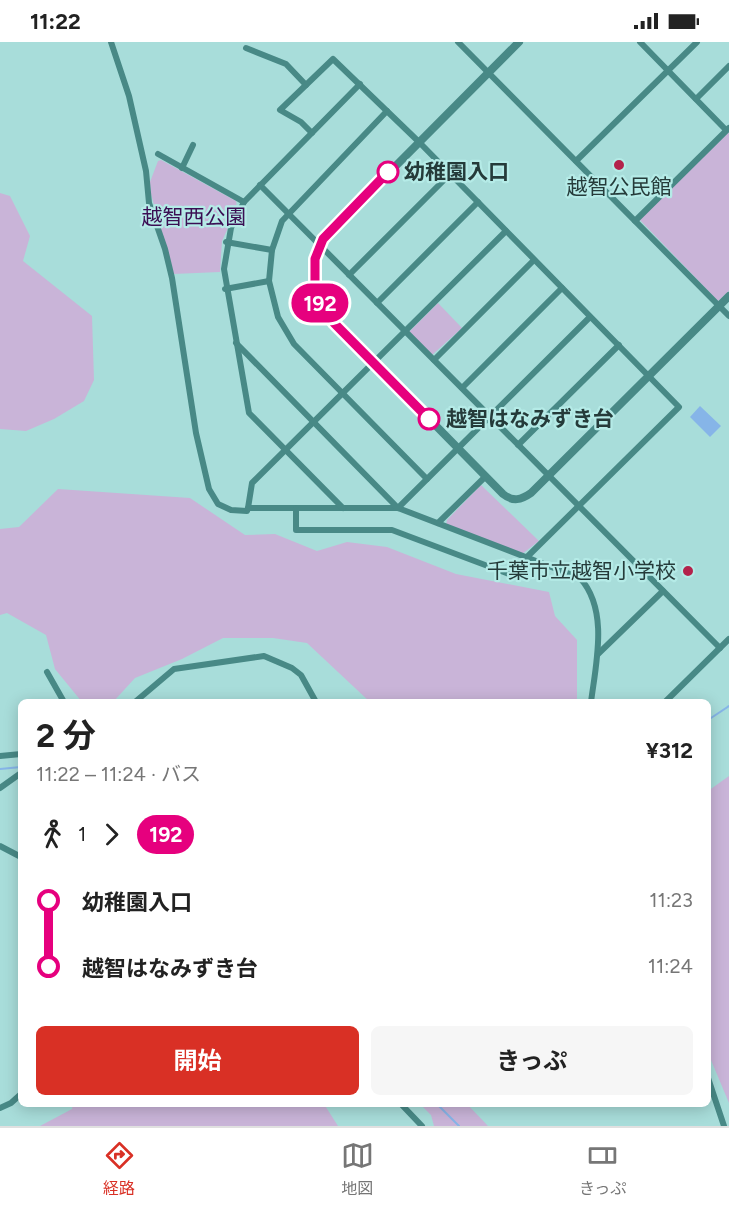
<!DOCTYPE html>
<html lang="ja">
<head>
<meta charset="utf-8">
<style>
  :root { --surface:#fff; --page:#f6f6f6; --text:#222; --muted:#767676; --line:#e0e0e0; --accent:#d93025 }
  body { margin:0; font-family:Figtree,"Noto Sans JP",sans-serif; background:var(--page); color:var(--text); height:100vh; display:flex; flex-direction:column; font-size:22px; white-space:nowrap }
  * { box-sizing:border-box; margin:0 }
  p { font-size:20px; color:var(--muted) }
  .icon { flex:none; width:33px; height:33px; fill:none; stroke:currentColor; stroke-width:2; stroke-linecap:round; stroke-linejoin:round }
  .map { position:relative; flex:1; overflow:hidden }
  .side { position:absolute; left:18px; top:657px; width:693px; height:408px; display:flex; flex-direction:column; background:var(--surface); border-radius:9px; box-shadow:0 3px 15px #0003 }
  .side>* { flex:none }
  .badge { padding:0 12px; border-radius:20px; font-size:21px; line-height:39px }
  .map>.badge { position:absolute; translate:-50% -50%; box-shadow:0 0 0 3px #fff }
  .legs { display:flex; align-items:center; gap:9px; height:66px; padding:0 18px; font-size:20px }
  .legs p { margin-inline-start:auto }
  .overview { display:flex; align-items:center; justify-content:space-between; height:102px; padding:0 18px }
  h1 { font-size:33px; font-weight:700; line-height:45px }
  .primary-button { display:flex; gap:12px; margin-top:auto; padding:12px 18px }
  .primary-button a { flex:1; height:69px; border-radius:9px; background:var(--accent); color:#fff; font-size:24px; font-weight:700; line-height:69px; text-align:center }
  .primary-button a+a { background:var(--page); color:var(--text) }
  ul { padding:0 18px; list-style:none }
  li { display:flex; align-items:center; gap:21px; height:66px; font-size:22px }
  li i { display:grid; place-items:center; width:9px; height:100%; margin:0 8px; background:currentColor }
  li i::after { content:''; width:15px; height:15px; margin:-8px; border:4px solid; border-radius:50%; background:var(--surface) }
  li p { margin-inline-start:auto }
  li:first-child i { background:linear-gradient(#0000 50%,currentColor 0) }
  li:last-child i { background:linear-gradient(currentColor 50%,#0000 0) }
  .status { display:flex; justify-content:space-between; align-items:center; height:42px; padding:0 30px; background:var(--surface); direction:ltr }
  .status svg { height:16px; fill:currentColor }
  .tab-bar { display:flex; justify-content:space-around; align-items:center; height:84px; border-top:2px solid var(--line); background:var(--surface); font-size:16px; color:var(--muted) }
  .tab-bar a { display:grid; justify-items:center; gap:3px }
  .tab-bar .on { color:var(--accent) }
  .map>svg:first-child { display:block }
</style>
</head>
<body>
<div class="status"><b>11:22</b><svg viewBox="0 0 49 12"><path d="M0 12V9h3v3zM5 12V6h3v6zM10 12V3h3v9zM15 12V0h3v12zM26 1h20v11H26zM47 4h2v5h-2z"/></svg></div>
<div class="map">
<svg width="729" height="1084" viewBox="0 0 729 1084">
  <rect width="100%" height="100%" fill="#a8ddda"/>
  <!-- green -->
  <g fill="#c9b4d8">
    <path d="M729,90V249L718,259L639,177Z"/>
    <path d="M161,118L236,159L237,166L222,199L220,230L173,232L151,152L150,140L158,119Z"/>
    <path d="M0,151L10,154L30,194L23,219L92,274L94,338L84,359L54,377L26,389L0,387Z"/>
    <path d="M438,261L462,286L432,313L409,290Z"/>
    <path d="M481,443L539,499L522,512L446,483L447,478Z"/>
    <path d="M58,447L190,456L245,493L275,492L317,509L347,500L387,505L456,532L549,550L555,574L577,598V660H370L307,601L273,596H223L182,617L135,636L113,660H82L55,627L46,593L7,571L0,573V487L19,485Z"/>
    <path d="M729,734V1061L708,1011V749Z"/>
    <path d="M73,1062H324L338,1084H40L72,1067Z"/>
    <path d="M420,1062H467L488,1084H434L431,1073Z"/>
  </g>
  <!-- water -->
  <path fill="#86b5e8" d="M700,364L721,384L710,395L690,375Z"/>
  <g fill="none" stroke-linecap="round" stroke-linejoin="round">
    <!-- stream -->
    <g stroke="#86b5e8" stroke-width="2">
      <path d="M708,678L729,664"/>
      <path d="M0,727L21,725"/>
      <path d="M437,1062L459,1084"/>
    </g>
    <!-- minor -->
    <g stroke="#488986" stroke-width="6">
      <path d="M111,0L129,54L146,129L149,161L165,207L172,236L196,391L209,447L218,462L231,468L247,469L248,466"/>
      <path d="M458,0L729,274"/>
      <path d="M640,0L726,88"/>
      <path d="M246,6L286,22L306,43"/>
      <path d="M696,57L729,24"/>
      <path d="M387,69L282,179L272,208L269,239L278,275L294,302L427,437"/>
      <path d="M158,112L244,160"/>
      <path d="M576,119L697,0"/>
      <path d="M182,126L193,103"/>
      <path d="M260,143L720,606"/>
      <path d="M635,179L729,86"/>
      <path d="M506,189L252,441L248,466H398L580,536C609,568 596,621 591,660"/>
      <path d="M226,200L272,208"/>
      <path d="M349,233L450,132"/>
      <path d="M225,247L269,239"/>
      <path d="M377,261L478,160"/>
      <path d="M236,301L398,466L590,275"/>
      <path d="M434,318L534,218"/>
      <path d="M462,346L562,246"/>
      <path d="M518,403L619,303"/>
      <path d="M296,466V488H392L517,535L526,516L679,365L419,100L333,17L280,68L301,80L312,91"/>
      <path d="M343,466L249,371L224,227L231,186L244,160L360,42"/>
      <path d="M438,481L486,434"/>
      <path d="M598,612L663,549"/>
      <path d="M47,630L64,660"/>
      <path d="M135,660L174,627L264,614L292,626L301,633L316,660"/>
      <path d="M665,660L729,597"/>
      <path d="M0,714L21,712"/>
      <path d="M0,746L21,731"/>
      <path d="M0,804L21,815"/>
      <path d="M708,1036L724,1084"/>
      <path d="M401,1062L422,1084"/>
      <path d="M0,1066L11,1061L21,1052"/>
    </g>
    <!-- tertiary -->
    <path stroke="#488986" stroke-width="8" d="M519,0L323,197C310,223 311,247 326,272L503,452C513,460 521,458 531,451L729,254"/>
  </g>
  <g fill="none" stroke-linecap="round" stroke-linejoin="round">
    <!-- line-1 casing -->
    <g stroke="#fff" stroke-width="14">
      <path id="line-1" d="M388,130L323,197L315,217V245L320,262L334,281L429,377"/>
    </g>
    <!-- line-1 -->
    <use href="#line-1" stroke="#e6007e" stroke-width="9"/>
  </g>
  <!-- markers -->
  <g fill="#b3224b" stroke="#b5ebe7" stroke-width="2">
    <circle cx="619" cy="123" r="6"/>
    <circle cx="688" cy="529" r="6"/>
  </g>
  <g fill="#fff" stroke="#e6007e" stroke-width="3">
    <circle cx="388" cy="130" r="10"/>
    <circle cx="429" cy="377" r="10"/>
  </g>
  <g text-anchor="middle" stroke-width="4.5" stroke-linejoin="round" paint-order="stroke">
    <!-- stop labels -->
    <g font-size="21" font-weight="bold" fill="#253b3a" stroke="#b5ebe7" text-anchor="start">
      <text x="404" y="137">幼稚園入口</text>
      <text x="446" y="384">越智はなみずき台</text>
    </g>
    <!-- poi labels -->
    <g font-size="21" fill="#253b3a" stroke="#b5ebe7">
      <text x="619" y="152">越智公民館</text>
      <text x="676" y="536" text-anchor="end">千葉市立越智小学校</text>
    </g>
    <!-- park labels -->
    <g font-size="21" fill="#3b0e53" stroke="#b5ebe7">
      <text x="194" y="182">越智西公園</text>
    </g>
  </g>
</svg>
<b class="badge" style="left:320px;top:261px;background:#e6007e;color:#fff">192</b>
<section class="side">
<div class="overview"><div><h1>2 分</h1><p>11:22 – 11:24 · バス</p></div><b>¥312</b></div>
<div class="legs"><svg class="icon" aria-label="walk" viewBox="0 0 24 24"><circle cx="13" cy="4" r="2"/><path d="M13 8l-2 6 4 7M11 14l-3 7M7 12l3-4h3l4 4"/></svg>1<svg class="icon" aria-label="forward" viewBox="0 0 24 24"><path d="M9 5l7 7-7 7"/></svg><b class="badge" style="background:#e6007e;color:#fff">192</b></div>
<ul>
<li><i style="color:#e6007e"></i><b>幼稚園入口</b><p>11:23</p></li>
<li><i style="color:#e6007e"></i><b>越智はなみずき台</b><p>11:24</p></li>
</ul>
<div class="primary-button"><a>開始</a><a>きっぷ</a></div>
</section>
</div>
<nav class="tab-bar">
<a class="on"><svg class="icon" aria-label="directions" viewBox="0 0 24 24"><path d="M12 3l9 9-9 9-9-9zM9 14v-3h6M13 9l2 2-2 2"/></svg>経路</a>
<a><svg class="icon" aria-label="map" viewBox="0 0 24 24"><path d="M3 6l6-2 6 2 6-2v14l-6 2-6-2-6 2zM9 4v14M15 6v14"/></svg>地図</a>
<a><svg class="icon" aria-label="tickets" viewBox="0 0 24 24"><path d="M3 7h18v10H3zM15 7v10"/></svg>きっぷ</a>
</nav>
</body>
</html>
